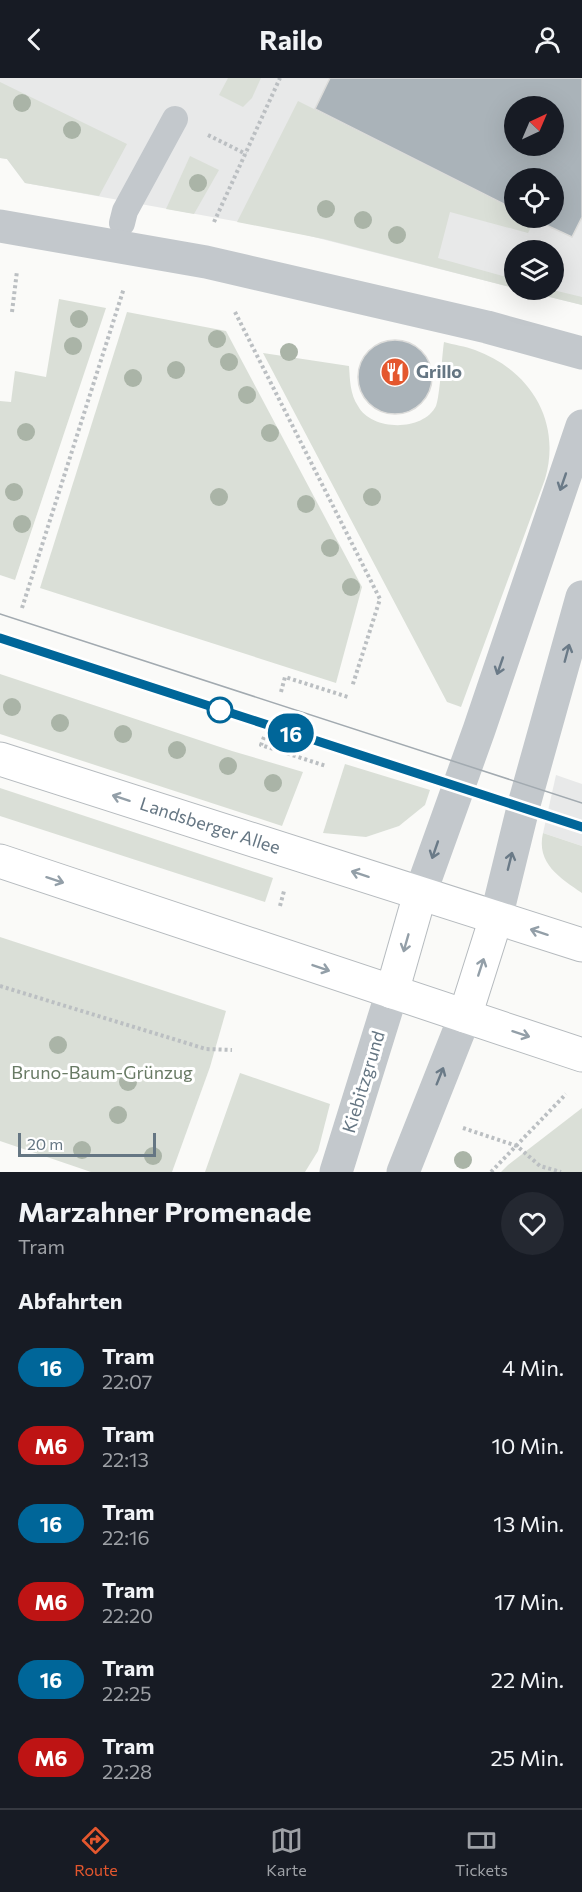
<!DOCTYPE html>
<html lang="de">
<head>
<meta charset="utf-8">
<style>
  :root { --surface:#171b24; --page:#242831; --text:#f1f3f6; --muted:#9ea1a6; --line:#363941; --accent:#e4572e }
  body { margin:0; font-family:Commissioner,sans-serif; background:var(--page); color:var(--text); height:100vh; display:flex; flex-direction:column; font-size:22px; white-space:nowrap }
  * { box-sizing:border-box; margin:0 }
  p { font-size:20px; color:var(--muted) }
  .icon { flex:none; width:33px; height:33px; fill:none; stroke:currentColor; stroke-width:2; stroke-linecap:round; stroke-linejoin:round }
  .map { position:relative; height:1094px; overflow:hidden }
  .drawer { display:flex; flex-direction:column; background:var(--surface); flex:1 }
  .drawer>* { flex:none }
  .badge { padding:0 12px; border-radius:20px; font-size:21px; line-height:39px }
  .needle { width:39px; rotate:44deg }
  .controls { position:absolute; left:504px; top:18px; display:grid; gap:12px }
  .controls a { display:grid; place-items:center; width:60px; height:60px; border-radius:50%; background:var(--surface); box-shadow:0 6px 24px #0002; font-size:30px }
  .scale { position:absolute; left:18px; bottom:15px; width:138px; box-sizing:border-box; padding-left:6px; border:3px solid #657683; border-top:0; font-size:16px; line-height:21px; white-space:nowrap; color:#657683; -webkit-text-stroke:4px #fff; paint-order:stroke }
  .map>.badge { position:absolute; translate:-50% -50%; box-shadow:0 0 0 3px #fff }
  h2 { padding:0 18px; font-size:22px; line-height:54px }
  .round { display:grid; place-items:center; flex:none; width:63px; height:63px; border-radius:32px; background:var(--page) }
  .overview { display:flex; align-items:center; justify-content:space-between; height:102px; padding:0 18px }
  h1 { font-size:28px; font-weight:700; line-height:45px }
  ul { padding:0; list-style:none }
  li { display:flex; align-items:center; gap:18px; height:78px; padding:0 18px }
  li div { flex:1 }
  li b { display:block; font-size:22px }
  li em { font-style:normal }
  li .badge { min-width:66px; font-weight:700; text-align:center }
  header { display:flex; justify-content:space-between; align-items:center; height:78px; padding:0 18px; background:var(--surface); font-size:27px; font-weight:700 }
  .menu { display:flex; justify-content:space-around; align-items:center; height:84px; border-top:2px solid var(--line); background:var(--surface); font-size:16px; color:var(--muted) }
  .menu a { display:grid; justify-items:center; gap:3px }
  .menu .selected { color:var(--accent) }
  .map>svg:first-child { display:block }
</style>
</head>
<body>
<header><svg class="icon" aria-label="back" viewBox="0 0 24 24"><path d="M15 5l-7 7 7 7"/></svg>Railo<svg class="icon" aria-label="person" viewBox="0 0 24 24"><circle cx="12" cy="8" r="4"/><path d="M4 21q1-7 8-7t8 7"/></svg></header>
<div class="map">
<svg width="582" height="1094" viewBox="0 0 582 1094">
  <rect width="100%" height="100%" fill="#fafaf8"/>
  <!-- built -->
  <g fill="#e8e9e9" fill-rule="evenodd">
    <path d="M0,0H582V227L522,212H554V172H514V210L294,154L25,105L7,81L0,80ZM514,28H554V68H514ZM514,100H554V140H514Z"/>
    <path d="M556,697L582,706V768L543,755Z"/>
  </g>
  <!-- green -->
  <g fill="#dadfd7">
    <path d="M228,0H261L252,20L243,29L219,17Z"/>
    <path d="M0,4L127,66L99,118L25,105L7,81L0,80Z"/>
    <path d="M298,23L514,131V140L535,141L528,155L450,134L438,180L514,201V210L324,161L237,144Z"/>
    <path d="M190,78L219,92L194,136L166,131Z"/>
    <path d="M521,212H553L582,219V227Z"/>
    <path d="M59,221L106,230L15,502L0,497V323L11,324L15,293L46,299Z"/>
    <path d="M127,234L226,253L362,509L336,605L40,510Z"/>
    <path d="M444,264C454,267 465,268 475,272C530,292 562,343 545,401L461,629L447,624L263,275L349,288C350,302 350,316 358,328C371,353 423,354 436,328C440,318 442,277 444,264Z"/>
    <path d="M0,596L232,673L303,694L282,748L0,656Z"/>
    <path d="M345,686L430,712L425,727L399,748L366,759L323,755Z"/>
    <path d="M0,710L273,800L265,824L0,738Z"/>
    <path d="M543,755L582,768V815C560,800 536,785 543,755Z"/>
    <path d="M0,859L226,933L210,989L172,1094H91L0,1063Z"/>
    <path d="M240,995L330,1026L318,1073L305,1094H205Z"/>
    <path d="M582,1030V1094H501L508,1087Z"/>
  </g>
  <!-- building -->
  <g fill="#aab3b9" stroke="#dcdcda" stroke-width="1.5" fill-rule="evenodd">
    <path d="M330,0H582V139L572,159L531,140H554V100H514V131L315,31ZM514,28H554V68H514Z"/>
    <circle cx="395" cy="299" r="37"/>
  </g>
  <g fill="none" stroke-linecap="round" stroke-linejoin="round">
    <!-- primary casing -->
    <g stroke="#b5babe" stroke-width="35">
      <g id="primary">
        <path d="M0,681L582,867"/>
        <path d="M0,783L582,977"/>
        <path d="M392,914L420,816"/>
        <path d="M465,938L496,840"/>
      </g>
    </g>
    <!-- path -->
    <g stroke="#bbbfc2" stroke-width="4" stroke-dasharray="3 3" stroke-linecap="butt">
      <path d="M208,57L246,76"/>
      <path d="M214,144L280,0"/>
      <path d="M12,234L17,193"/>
      <path d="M235,234L380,521L352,609"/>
      <path d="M22,530L124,210"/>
      <path d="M281,614L285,599L348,619"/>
      <path d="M264,659L261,667L326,688"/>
      <path d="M280,828L284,813"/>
      <path d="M0,908L206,971L232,972"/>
      <path d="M463,1050L517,1068L540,1088L561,1094"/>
      <path d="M491,1094L566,1016"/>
    </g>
    <!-- service -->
    <path stroke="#c3c8cc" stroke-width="26" d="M122,145L125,133L175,41"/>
    <!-- tertiary -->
    <g stroke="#c3c8cc" stroke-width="33">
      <path d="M0,148L206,184L487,249L582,275"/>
      <path d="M420,816L479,652L582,348"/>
      <path d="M496,840L523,730L582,519"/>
      <path d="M336,1094L392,914"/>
      <path d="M403,1094L465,938"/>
    </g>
    <!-- primary -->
    <use href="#primary" stroke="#fff" stroke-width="33"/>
    <!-- tram -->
    <g stroke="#a2aab0" stroke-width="1.5">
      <path d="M0,536L582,725"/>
      <path d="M0,561L582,749"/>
    </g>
  </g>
  <!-- trees -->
  <g fill="#aab4a7">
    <circle cx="22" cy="25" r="9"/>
    <circle cx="72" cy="52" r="9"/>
    <circle cx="198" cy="105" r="9"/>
    <circle cx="326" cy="131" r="9"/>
    <circle cx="363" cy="142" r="9"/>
    <circle cx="397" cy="157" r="9"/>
    <circle cx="79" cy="241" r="9"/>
    <circle cx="217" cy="261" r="9"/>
    <circle cx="73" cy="268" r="9"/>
    <circle cx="289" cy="274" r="9"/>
    <circle cx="229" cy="284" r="9"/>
    <circle cx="176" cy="292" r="9"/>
    <circle cx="133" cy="300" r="9"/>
    <circle cx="247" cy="317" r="9"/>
    <circle cx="26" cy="354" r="9"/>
    <circle cx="270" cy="355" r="9"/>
    <circle cx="14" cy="414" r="9"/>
    <circle cx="219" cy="419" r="9"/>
    <circle cx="372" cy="419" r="9"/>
    <circle cx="306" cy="426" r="9"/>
    <circle cx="22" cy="446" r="9"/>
    <circle cx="330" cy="470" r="9"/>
    <circle cx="351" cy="509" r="9"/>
    <circle cx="12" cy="629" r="9"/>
    <circle cx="60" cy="645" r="9"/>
    <circle cx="123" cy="656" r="9"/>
    <circle cx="177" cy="672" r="9"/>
    <circle cx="228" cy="688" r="9"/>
    <circle cx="273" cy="705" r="9"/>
    <circle cx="58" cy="967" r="9"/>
    <circle cx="128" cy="1004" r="9"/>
    <circle cx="118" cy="1037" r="9"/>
    <circle cx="82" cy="1072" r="9"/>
    <circle cx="153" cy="1078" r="9"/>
    <circle cx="463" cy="1082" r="9"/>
  </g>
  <!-- one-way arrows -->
  <defs><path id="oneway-shaft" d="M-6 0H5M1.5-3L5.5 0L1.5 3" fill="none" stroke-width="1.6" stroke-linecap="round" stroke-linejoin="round" transform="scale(1.5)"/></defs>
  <g stroke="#6a7a87">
    <use href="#oneway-shaft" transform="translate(563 404) rotate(109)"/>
    <use href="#oneway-shaft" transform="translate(567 575) rotate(-75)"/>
    <use href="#oneway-shaft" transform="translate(500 588) rotate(109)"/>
    <use href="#oneway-shaft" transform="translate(435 772) rotate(109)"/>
    <use href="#oneway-shaft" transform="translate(510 783) rotate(-76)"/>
    <use href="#oneway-shaft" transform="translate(440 998) rotate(-68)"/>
  </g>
  <g stroke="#939fa8">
    <use href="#oneway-shaft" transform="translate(121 720) rotate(-162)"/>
    <use href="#oneway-shaft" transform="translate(360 796) rotate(-162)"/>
    <use href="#oneway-shaft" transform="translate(55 802) rotate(18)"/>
    <use href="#oneway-shaft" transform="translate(539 854) rotate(-162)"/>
    <use href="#oneway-shaft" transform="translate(406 865) rotate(106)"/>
    <use href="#oneway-shaft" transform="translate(481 889) rotate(-72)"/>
    <use href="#oneway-shaft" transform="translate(321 890) rotate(19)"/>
    <use href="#oneway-shaft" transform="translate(521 956) rotate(18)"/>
  </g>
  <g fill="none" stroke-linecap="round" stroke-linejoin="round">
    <!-- line casing -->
    <g stroke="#fff" stroke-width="14">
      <path id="line" d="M0,560L582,749"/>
    </g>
    <!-- line -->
    <use href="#line" stroke="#069" stroke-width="9"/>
  </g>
  <!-- icons -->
  <defs>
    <g id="restaurant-disc" transform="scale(1.5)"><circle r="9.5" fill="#e4572e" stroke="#fff"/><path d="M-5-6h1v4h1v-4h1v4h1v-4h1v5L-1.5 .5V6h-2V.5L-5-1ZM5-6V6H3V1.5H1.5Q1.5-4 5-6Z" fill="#fff"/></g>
  </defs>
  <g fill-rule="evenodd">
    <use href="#restaurant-disc" x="395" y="294"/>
  </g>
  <!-- markers -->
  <circle fill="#fff" stroke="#069" stroke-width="3" cx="220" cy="632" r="12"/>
  <g text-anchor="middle" stroke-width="6" stroke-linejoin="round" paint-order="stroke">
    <!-- poi labels -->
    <g font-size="18" font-weight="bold" fill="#657683" stroke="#fff" text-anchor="start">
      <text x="416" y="300">Grillo</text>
    </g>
    <!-- street labels -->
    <g font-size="18" fill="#657683" stroke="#fff">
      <text transform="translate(210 748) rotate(18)" y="6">Landsberger Allee</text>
      <text transform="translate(364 1004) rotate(-73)" y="6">Kiebitzgrund</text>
    </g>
    <!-- park labels -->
    <g font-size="18" fill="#687a64" stroke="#fff">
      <text x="102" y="1001">Bruno-Baum-Grünzug</text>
    </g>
  </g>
</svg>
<div class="controls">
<a><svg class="needle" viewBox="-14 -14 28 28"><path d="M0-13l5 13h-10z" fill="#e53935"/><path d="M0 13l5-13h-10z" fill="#9ea1a6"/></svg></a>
<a><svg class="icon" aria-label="locate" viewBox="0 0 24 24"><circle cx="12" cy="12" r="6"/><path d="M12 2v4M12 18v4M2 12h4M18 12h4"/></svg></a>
<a><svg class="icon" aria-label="layers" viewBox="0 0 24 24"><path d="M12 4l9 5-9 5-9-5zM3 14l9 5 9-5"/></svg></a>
</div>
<div class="scale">20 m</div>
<b class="badge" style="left:291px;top:655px;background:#069;color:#fff">16</b>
</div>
<section class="drawer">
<div class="overview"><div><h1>Marzahner Promenade</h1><p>Tram</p></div><a class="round"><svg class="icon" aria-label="heart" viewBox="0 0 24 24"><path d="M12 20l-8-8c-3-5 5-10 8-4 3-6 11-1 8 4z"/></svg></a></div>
<h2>Abfahrten</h2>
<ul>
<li><span class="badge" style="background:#069;color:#fff">16</span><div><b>Tram</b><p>22:07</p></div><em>4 Min.</em></li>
<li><span class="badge" style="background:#be1414;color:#fff">M6</span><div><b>Tram</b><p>22:13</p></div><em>10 Min.</em></li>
<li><span class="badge" style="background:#069;color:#fff">16</span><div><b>Tram</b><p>22:16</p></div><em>13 Min.</em></li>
<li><span class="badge" style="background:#be1414;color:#fff">M6</span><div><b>Tram</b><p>22:20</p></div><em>17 Min.</em></li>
<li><span class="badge" style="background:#069;color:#fff">16</span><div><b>Tram</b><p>22:25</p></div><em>22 Min.</em></li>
<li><span class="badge" style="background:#be1414;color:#fff">M6</span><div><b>Tram</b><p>22:28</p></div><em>25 Min.</em></li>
</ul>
</section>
<nav class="menu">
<a class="selected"><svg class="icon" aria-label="directions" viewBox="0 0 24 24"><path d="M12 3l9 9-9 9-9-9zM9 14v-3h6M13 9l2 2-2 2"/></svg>Route</a>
<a><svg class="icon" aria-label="map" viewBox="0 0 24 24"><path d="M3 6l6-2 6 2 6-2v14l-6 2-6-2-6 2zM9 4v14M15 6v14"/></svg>Karte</a>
<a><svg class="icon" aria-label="tickets" viewBox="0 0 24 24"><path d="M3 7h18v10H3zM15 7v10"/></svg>Tickets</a>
</nav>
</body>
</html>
